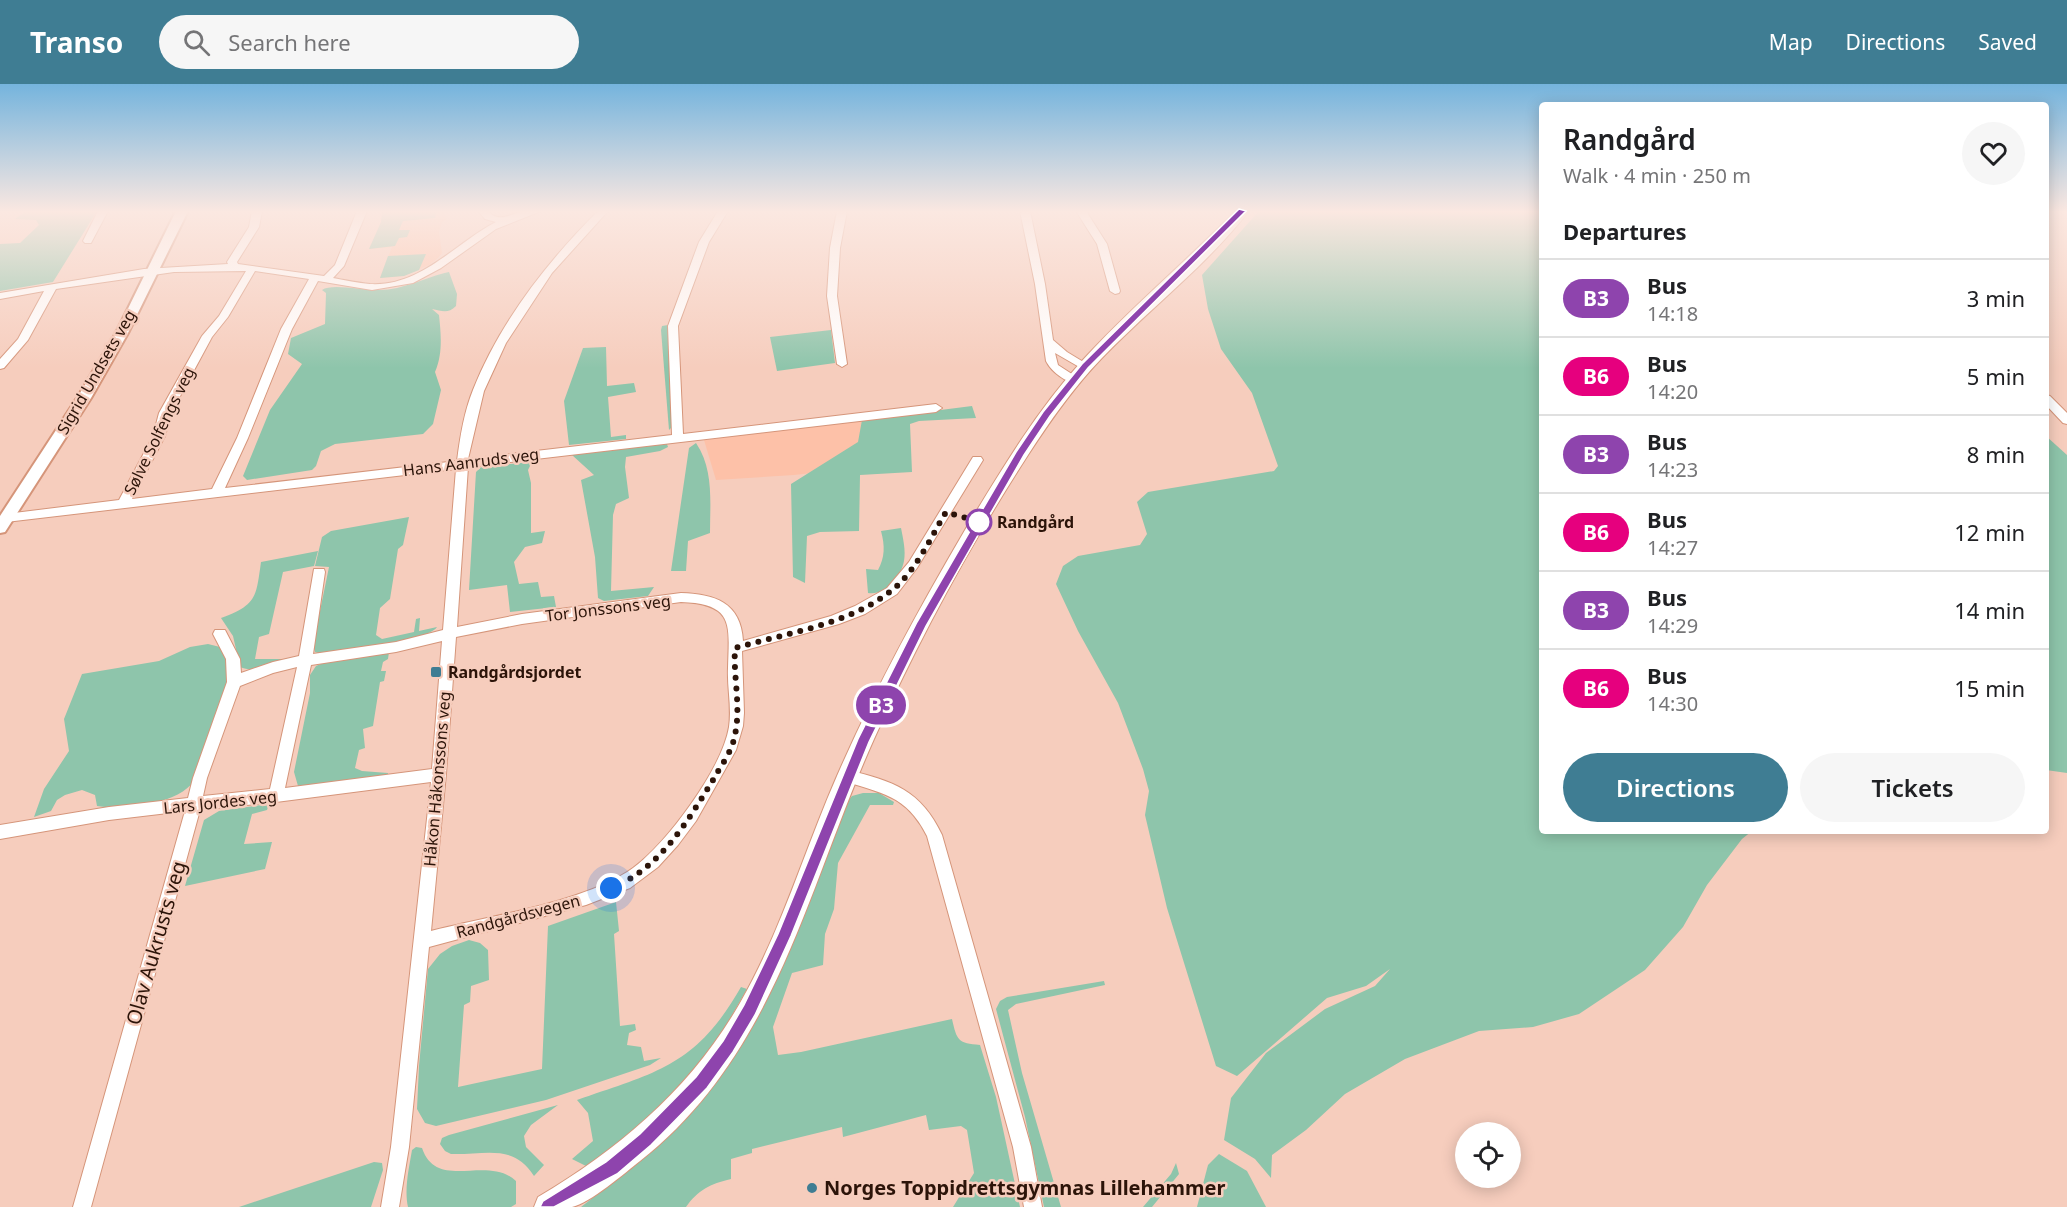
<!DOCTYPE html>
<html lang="en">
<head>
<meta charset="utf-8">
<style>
  :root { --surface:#fff; --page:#f6f6f6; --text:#202124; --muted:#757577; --line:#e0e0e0; --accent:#3f7d93 }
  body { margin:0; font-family:"Noto Sans",sans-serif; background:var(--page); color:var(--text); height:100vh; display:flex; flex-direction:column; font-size:22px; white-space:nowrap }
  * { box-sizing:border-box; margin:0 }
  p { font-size:20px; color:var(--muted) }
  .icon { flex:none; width:33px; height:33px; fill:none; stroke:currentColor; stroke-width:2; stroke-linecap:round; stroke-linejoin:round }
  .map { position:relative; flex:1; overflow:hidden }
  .details { position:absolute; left:1539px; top:18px; width:510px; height:732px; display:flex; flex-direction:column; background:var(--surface); border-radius:6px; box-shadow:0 3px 15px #0003 }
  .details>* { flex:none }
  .badge { padding:0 12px; border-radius:20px; font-size:21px; line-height:39px }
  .tools { position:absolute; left:1455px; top:1038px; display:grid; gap:12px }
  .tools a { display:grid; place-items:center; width:66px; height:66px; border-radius:50%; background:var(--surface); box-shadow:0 3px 15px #0003; font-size:30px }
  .you { position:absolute; width:30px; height:30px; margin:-15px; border:4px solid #fff; border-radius:50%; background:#1a73e8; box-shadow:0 0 0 9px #1a73e833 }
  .map>.badge { position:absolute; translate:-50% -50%; box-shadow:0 0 0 3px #fff }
  h2 { padding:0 24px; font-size:22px; line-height:54px }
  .round { display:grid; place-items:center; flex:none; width:63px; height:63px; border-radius:32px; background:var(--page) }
  .head { display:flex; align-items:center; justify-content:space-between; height:102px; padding:0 24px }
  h1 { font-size:28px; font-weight:600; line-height:45px }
  .action { display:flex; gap:12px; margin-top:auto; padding:12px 24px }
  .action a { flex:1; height:69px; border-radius:36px; background:var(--accent); color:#fff; font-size:24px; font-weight:600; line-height:69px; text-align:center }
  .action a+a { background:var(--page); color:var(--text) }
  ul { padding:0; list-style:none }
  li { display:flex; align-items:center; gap:18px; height:78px; padding:0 24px; border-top:2px solid var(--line) }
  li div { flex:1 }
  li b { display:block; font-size:22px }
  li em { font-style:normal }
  li .badge { min-width:66px; font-weight:700; text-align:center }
  header { display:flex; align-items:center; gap:36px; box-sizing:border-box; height:84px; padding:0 30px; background:var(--accent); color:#fff }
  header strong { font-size:28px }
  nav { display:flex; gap:33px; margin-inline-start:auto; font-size:21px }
  .search { width:420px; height:54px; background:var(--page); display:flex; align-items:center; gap:15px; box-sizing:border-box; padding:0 21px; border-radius:33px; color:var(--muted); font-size:22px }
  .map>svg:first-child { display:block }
</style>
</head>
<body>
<header>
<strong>Transo</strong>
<div class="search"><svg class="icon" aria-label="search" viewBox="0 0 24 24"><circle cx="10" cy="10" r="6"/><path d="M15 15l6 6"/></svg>Search here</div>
<nav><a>Map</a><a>Directions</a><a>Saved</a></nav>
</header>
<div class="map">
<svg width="2067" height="1123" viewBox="0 0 2067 1123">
  <rect width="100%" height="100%" fill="#f6cdbd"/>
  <!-- built -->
  <g fill="#fdc1a8">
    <path d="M382,127H445L446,136L442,138L439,148L442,169L438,174L429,181L404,192L380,194L392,163L369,165L381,138Z"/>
    <path d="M896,331L903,379L794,391L716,396L704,356Z"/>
  </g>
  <!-- green -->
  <g fill="#8ec5ab">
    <path d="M26,127H97L53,198L0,207V160L20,159L39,141L36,136L15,135Z"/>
    <path d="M382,127H437L435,134L403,137L399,146H410L407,153L399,154L395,162L369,165L381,138Z"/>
    <path d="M1259,127H1542V747H1752L1742,755L1707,801L1683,843L1645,886L1579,930L1533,943L1479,947L1405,975L1345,1010L1306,1046L1272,1071L1271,1094L1255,1075L1224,1056L1231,1014L1266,969L1325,925L1375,902L1390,885L1366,902L1327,914L1237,992L1216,982L1167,824L1145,731L1149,707L1143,685L1118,619L1078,547L1056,500L1063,482L1078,472L1140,461L1147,450L1137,418L1148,408L1274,387L1278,382L1252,309L1221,265L1208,225L1202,191Z"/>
    <path d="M426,170L419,186L404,192L380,194L388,172Z"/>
    <path d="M449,188L457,210L456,222C448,230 442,227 432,225L439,231C441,250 443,270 435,288L441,306L433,340L423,350L335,360L321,367L316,382L312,386L247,396L243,392L270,326L302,280L288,270L291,254L325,240L326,209L322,206C332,199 365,207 379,206C404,206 425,193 449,188Z"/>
    <path d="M668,241L673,342L669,346L661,246L662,242Z"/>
    <path d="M831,246L835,279L777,287L770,253Z"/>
    <path d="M606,263L607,302L634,299L636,308L608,313L611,353L626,351V355L569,361L564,317L583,264Z"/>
    <path d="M972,322L976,334L919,337L910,340L912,388L860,391L859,447L820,448L807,452L805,499L793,493L791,400L858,358L862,336Z"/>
    <path d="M2046,352L2067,371V689L2046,686Z"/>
    <path d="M696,359C714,385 710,419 710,449L688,457L686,487H671L689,364Z"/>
    <path d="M667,360L668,363L660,367L626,373L625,383L629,414L616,420L613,431L611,507L654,503L648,512L604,517L598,514L595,473L581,396L594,391L572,371Z"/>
    <path d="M532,378L528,386L531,399V449L545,447L542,459L525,463L514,478L519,500L538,498L541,513L554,512L556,523L510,528L507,501L469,506L476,388L481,383Z"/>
    <path d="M409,433L403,461L398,465L390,515L380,524L376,551L382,555L414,548L416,535L420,534L419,547L437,543C427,558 343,567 321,570L315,568L313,561L329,483L315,482L322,453L331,447Z"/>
    <path d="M901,444C903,454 906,467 904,477C901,493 885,512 868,509L866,485L878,486C885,473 885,462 881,447Z"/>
    <path d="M318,467L314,482L283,488L269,550L259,553L255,575H294C278,579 256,590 240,583L233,552L221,534C257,521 256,513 261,478Z"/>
    <path d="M208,560L220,563L229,580L227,604L196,695C176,722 136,721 105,723L97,722L95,711L82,706L65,711L57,716L51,727L34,733L44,705L69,667L64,635L82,590L159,577L190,563Z"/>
    <path d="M389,568L388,575L383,578L381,587H386L384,597L380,598L373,642L363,645L365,664L359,666L355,684L362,687L388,689V692L303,704L298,702L294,688L310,609V591L316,582L323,579Z"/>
    <path d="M863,709H879L894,718L893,721H870L838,779L834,825L825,850L823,881L792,889L773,943L778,971L801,968L952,935C957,957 958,959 980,961L996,1013L1020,1123H953L974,1089L967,1046L961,1042L929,1046L926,1031L843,1053L842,1043L752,1065V1069L731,1075V1095C710,1100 698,1106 686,1123H581L641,1076L672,1048L694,1023L846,719L852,712Z"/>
    <path d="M269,720L267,726L252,730L244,760L272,758L265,785L185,802L204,736L219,727Z"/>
    <path d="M616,818L619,847L614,850L620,942L635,940L636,946L629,949L627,961L641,963L644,977L661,974L650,981L546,1016L436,1042L425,1039L417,1025L419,982L428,885L440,870L452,862L469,856L480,859L488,866L489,896L471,902L470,918L464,921L458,1003L542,985L548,842Z"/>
    <path d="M1104,897L1105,901L1016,920L1008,926L1022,989L1061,1123H1044L1025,1033L996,925L1000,917L1007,913Z"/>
    <path d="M741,903L747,905L716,959L691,992L637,1047L586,1082L572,1075L593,1057L588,1029L577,1016C657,988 696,982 741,903Z"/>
    <path d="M558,1021L531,1041L524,1052L526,1063L544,1081L534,1092C513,1059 485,1071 451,1070L445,1067L440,1060L442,1054L449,1051Z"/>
    <path d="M416,1063L422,1064C437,1108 487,1070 516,1097V1120L511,1123H408C404,1105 409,1084 412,1066Z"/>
    <path d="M1219,1070L1247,1087L1266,1123H1197L1208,1081Z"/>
    <path d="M374,1078L382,1079L383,1086L371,1123H239Z"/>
    <path d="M1176,1079L1179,1090L1152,1123H1143L1171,1090Z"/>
  </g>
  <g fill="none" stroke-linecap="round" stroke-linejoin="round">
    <!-- minor casing -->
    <g stroke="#d5957a" stroke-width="2">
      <g id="minor">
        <path d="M98,127H108L91,159H85L83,157Z"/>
        <path d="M252,127H262L259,143L237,178L238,180L324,192L335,181L357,127H367L344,182L333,194C345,196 358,199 370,200C421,203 455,159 496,138L485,135L478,127H488C499,140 512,129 525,127C530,126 536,127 541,127L496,145L441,184L413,199L372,206L318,197L292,245L248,354L225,404L457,377C460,353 464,328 473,306C500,238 547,178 598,127H608L552,189L506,259L484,307L468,375L672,351L668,242L699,158L718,127H728L709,158L678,242L683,350L936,320L942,324L936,328L468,383L457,543L522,530L681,509C714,510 741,518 743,557L831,532L855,522L887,504L909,478L973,373H981L983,376L917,484L897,510L865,530L839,540L742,567L744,629L743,642L736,666L696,737L678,761L658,783L630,804L586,821L429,863L409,1063L399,1123H381L391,1063L431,698L276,718L200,726L91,1123H73L185,727L109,736L0,755V741L109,723L188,714L193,694L227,598L226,575L213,550L215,546H225L240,575L241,589L273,578L299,572L314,485H324L325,488L313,570L396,558L443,546L456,385L6,438L0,434L6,430L119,416L153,352L159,329L202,252L219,232L246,187L174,188L56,205L28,256L4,284L0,285V275L18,255L44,207L0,215V209L144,185L228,180L227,178L249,143ZM255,187L309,195L281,245L237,354L212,405L132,415L165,352L171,329L212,253L228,233ZM681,518C735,520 729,541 728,584C727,604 732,623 729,643C722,685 667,759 633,784C586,818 489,832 431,847L446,690L456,553L522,540ZM442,557L432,685L285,704L311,581L396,568ZM297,583L270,705L203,712L207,694L240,602L273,589Z"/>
        <path d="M837,127H847L840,164L837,212L847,280L842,283L837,280L827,212L830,164Z"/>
        <path d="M1020,127H1030L1045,200L1053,256L1067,268L1090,282L1085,285L1081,284L1055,269L1058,281L1078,294V298C1066,300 1051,287 1046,277L1035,200Z"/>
        <path d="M1076,127H1086L1107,160L1120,207L1119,209L1115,210L1110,207L1097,160Z"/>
        <path d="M2046,311L2050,312L2067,329V340L2063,339L2046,321Z"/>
        <path d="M847,686C893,697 921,706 942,751L1031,1063L1042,1123H1024L1013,1063L927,752C906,710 881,710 842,696L840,692L842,688Z"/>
      </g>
    </g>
    <!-- tertiary casing -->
    <g stroke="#d5957a" stroke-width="4">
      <path id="tertiary" d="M176,127H188L128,249L91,314L5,448L0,449V432L77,314L116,249Z"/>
    </g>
    <!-- secondary casing -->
    <g stroke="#d5957a" stroke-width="2">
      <path id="secondary" d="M1235,127H1249C1206,182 1149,225 1101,275C1073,304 1050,337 1028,371C970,461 918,557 874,655C807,804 776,970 640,1077C626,1088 589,1120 572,1123C561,1123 546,1123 534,1123L538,1113C621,1064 692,1003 740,919C781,848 804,767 837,692C874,607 918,526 965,446C1000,388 1035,329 1081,278C1129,225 1185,179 1235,127Z"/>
    </g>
    <!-- minor -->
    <use href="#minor" fill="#fff" fill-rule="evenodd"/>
    <!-- tertiary -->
    <use href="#tertiary" fill="#fff" fill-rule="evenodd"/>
    <!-- secondary -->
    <use href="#secondary" fill="#fff" fill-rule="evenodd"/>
  </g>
  <!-- sky -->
  <linearGradient id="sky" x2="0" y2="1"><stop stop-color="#75b4dd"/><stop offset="0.45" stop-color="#fbe8e1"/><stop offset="1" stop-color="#fbe8e1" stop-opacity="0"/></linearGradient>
  <rect width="2067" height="284" fill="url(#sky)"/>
  <!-- line -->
  <path fill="#8e44ad" stroke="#fff" stroke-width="1.5" d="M1239,125L1246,127L1088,284L1050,332L1024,371L926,542L869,658L791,852L755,931L733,968L707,1004L651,1061L617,1090L554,1123H540L543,1117L606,1078L640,1050L696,993L723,957L744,921L778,850L858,655L917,538L1016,368L1043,328L1082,280Z"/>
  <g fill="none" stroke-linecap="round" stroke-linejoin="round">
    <!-- walk -->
    <path stroke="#2c1409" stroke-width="6" stroke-dasharray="0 10.8" d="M611,804C660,785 687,738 713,696C720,683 731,669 734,655C742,625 733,594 735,564C786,549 848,541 891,507C915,489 931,453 946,428L979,438"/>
  </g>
  <!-- markers -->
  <circle fill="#fff" stroke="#8e44ad" stroke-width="3" cx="979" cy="438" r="12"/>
  <g fill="#3f7d93" stroke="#f6cdbd" stroke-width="2">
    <rect x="430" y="582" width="12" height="12" rx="3"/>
    <circle cx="812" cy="1104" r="6"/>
  </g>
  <g text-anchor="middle" stroke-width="5" stroke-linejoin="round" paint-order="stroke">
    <!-- street labels -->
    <g font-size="16" fill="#2c1409" stroke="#f6cdbd">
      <text transform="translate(96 288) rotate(-60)" y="6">Sigrid Undsets veg</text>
      <text transform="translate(159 347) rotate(-64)" y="6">Sølve Solfengs veg</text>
      <text transform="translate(471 378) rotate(-7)" y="6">Hans Aanruds veg</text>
      <text transform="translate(608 524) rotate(-7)" y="6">Tor Jonssons veg</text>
      <text transform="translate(437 695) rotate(-85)" y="6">Håkon Håkonssons veg</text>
      <text transform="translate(220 718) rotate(-6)" y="6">Lars Jordes veg</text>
      <text transform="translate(518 832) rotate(-15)" y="6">Randgårdsvegen</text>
    </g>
    <!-- stop labels -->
    <g font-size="16" font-weight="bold" fill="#2c1409" stroke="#f6cdbd" text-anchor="start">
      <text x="997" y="444">Randgård</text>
    </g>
    <!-- poi labels -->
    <g font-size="16" font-weight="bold" fill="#2c1409" stroke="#f6cdbd" text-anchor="start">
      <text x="448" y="594">Randgårdsjordet</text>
    </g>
    <!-- near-street labels -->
    <g font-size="20" fill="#2c1409" stroke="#f6cdbd">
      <text transform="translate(156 859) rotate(-74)" y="7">Olav Aukrusts veg</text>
    </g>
    <!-- near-poi labels -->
    <g font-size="20" font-weight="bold" fill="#2c1409" stroke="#f6cdbd" text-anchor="start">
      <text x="824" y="1111">Norges Toppidrettsgymnas Lillehammer</text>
    </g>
  </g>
</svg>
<div class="tools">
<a><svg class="icon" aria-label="locate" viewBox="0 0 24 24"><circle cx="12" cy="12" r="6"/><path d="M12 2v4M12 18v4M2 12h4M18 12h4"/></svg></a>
</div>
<div class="you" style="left:611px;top:804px"></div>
<b class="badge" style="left:881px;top:621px;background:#8e44ad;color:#fff">B3</b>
<section class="details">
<div class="head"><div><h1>Randgård</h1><p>Walk · 4 min · 250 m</p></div><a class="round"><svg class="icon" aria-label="heart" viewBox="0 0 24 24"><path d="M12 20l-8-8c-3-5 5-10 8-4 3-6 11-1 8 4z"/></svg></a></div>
<h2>Departures</h2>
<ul>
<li><span class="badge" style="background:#8e44ad;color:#fff">B3</span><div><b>Bus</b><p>14:18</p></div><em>3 min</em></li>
<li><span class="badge" style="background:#e6007e;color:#fff">B6</span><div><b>Bus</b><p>14:20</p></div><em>5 min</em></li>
<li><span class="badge" style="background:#8e44ad;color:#fff">B3</span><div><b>Bus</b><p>14:23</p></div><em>8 min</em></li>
<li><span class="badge" style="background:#e6007e;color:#fff">B6</span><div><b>Bus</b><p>14:27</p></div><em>12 min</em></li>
<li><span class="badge" style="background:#8e44ad;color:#fff">B3</span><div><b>Bus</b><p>14:29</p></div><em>14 min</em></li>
<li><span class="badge" style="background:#e6007e;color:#fff">B6</span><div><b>Bus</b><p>14:30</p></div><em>15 min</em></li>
</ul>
<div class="action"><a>Directions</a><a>Tickets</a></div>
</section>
</div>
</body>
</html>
